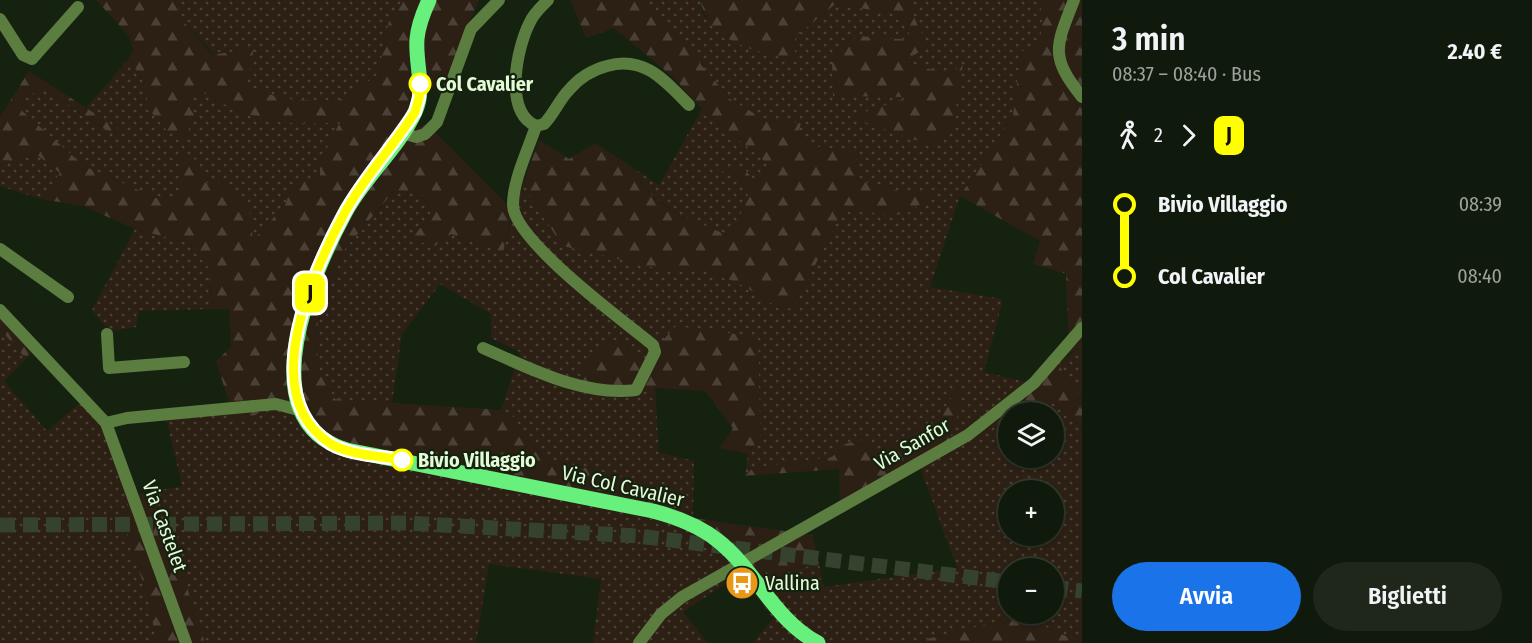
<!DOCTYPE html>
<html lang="it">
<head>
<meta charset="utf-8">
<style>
  :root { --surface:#101a0c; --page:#1e271a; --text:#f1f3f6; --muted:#9ca19d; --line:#30382d; --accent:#1a73e8 }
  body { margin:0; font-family:"Fira Sans Condensed",sans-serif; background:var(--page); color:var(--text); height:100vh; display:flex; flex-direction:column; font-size:22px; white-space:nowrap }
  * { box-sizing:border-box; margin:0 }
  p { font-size:20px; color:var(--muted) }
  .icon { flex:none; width:33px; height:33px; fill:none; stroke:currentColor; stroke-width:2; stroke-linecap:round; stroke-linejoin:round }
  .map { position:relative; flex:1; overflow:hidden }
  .details { display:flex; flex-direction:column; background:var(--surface); width:450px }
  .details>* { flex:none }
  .badge { padding:0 12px; border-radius:9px; font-size:21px; line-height:39px }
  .buttons { position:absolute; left:998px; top:402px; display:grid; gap:12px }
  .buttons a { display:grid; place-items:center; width:66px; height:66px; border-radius:50%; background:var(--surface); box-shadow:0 2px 4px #0004,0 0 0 2px var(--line); font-size:30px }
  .map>.badge { position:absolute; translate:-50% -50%; box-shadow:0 0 0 3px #fff }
  .legs { display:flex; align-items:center; gap:9px; height:66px; padding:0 30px; font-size:20px }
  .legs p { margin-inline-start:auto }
  .headline { display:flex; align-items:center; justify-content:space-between; height:102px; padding:0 30px }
  h1 { font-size:33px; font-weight:600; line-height:45px }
  .action { display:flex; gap:12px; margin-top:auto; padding:12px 30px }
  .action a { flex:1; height:69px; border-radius:36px; background:var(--accent); color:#fff; font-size:24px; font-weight:600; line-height:69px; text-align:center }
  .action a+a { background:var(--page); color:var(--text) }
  ul { padding:0 30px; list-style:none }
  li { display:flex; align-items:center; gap:21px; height:72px; font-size:22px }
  li i { display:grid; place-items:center; width:9px; height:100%; margin:0 8px; background:currentColor }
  li i::after { content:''; width:15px; height:15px; margin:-8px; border:4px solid; border-radius:50%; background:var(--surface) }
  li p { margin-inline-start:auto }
  li:first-child i { background:linear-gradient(#0000 50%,currentColor 0) }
  li:last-child i { background:linear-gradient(currentColor 50%,#0000 0) }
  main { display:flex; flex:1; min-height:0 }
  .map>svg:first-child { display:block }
</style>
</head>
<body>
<main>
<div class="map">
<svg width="1082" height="643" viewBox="0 0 1082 643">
  <defs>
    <pattern id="grass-dots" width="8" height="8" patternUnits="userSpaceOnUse" patternTransform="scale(1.5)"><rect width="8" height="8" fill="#2c1f14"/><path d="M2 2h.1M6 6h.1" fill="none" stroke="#4a4035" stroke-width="1.8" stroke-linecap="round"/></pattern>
    <pattern id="forest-firs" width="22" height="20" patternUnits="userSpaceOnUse" patternTransform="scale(1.5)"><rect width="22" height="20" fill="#2c1f14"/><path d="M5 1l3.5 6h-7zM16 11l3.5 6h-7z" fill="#4a4035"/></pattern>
  </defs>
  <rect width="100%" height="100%" fill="#162210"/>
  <!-- grass -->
  <g fill="url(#grass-dots)" fill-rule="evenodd">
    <path d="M174,0H403L389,21L378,75L339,101L293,100L246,89L183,21Z"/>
    <path d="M646,0H700L704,17L794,61L796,36L834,5L898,13L913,40L833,96L912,97L851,117L935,147L962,65L950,74L901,62L928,47L906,0H1037L1044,14L1039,50L1021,51L1013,116L960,196L930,287L1003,299L984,372L1035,384L1008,409L1028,412H1008V458H1053V412H1033L1050,398L1082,430V643L1021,616L910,643H753L773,618L739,575L683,612L708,643H593L601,579L489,564L476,643H205L156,491L182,486L166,418L277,399L310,409L323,428L654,485L545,458L520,434L517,419L501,410L520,352L491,338V314L440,284L402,334L392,403L335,399L317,368L318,319L344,250L395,191L422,194L431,214L411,240L450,234L502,252L524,181L535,205L660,269H705L744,286L782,310L794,307L843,210L904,215L938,191L910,194L860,181L855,153L807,145L798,135L801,123L767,121L730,99ZM758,337L760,436L748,454L745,476L753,468L832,457L845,444L879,453L941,415L958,387L920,467L957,568L824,587L819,564L785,571L693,518L694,461L659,452L655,388L579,379L620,339L645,360ZM1008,490H1053V536H1008ZM1008,568H1053V614H1008Z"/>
    <path d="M129,58L146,87L148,108L184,138L196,115L190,109L191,99L207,93C246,122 294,126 341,122L320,162V180H295L285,205L253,240L183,196L161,200L84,166L21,110L27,95L46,90L108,132L123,133L86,108Z"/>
    <path d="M702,109L768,164L757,183L745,170H719L738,176L749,197L730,236L681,216L654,198L626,163L659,185Z"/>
    <path d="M36,154L60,173L41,199L0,186V160L12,161Z"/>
    <path d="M135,229L188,243L209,267L212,309L139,311L136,327L109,331L92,310Z"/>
    <path d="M0,329L26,359L4,381L47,431L81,402L102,426L127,496V536L149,600L156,643H0Z"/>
    <path d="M1082,346V399L1058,364Z"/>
  </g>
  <!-- forest -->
  <g fill="url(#forest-firs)">
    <path d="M96,0H174L183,21L212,55L254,48L246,89L293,100L339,101L378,75L389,21L403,0H479L439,94L426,80L393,135L427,124L513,210L503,252L451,234L435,246L411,240L431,214L422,194L394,191L344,250L318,319L317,368L335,399L501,410L517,419L520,434L545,458L655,485L653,504L347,442L323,428L310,409L277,399L250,419L235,421L216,361L231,347L229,309H212L208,267L188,243L135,229L83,206L41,199L60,173L36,154L12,161L0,160V117L29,71L125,133L109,132L46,90L27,95L21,110L84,166L161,200L182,195L180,155L197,160L205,183L221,182L249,207L253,240L285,205L295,180L320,179V162L340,122C294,126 246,122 207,93L191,99L190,109L196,115L184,138L167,131L148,108L146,87L129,58L133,49L129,36Z"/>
    <path d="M570,0H646L730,99L767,121L801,123L798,135L807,145L855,153L860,181L910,194L940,191L904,215L843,210L794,307L782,310L744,286L705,269H660L563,246L535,205L524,181L539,140L569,159L595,143L626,163L654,199L681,216L730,236L749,197L738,176L717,169L745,170L757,183L768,164L702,109L674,78L614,28L586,38Z"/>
    <path d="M700,0H906L928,47L902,62L950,74L963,64L953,127L935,147L850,117L909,97L833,96L832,60L857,36L913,40L898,13L834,5L796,36L794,61C756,50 711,45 700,0Z"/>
    <path d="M1037,0H1082V346L1069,354L1066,274L1033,264L1040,241L960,196L1013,116L1021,51L1039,50L1043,14Z"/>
    <path d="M0,317L32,352L26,359L0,329Z"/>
    <path d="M676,326L758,337L760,437L748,454L720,448L733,428L705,391L624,386L579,380C589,354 591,344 620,339L645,360Z"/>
    <path d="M1058,364L1082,399V430L1050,398L1033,412L1007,409Z"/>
    <path d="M959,386L960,408L950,439L840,510L839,469L745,476L753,468L832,457L845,444L862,440L879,453L941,415Z"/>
    <path d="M156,491L205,643H156L149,600L127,536V496Z"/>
    <path d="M693,518L812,535L819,564L785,571L781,590L767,586Z"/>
    <path d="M1021,616L1082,643H910Z"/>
  </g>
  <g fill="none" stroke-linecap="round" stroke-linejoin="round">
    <!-- major-tunnel -->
    <g stroke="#35432e" stroke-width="15" stroke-dasharray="15 8" stroke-linecap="butt">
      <path d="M0,525L406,523L638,536L1008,582"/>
      <path d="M1053,587L1082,591"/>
    </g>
    <!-- minor -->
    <g stroke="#5b7d40" stroke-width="12">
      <path d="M548,0C541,7 534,13 530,22C517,47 503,111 536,126L544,124C554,114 559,100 569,90C579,78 592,70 607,66C644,55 665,81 689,105"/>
      <path d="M1074,0C1056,46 1049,56 1082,97"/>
      <path d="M0,19L23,55L32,59L78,7"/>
      <path d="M402,133L416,137L425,134L437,122L471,29L499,0"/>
      <path d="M0,249L68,297"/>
      <path d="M0,310L106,423L186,643"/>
      <path d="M107,334L109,368L184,362"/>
      <path d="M483,348C529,368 584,397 636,390L655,352L653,345C624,321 513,240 513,205C513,180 528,150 536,126"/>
      <path d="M106,423L127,418L276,404L302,411"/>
      <path d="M639,643L661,614L682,597L968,435L1034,383L1082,328"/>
    </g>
    <!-- major -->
    <path stroke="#67f07c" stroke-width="15" d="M429,0C423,13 418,26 417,39C415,64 426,89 415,112C398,149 364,177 345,213C313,272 247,420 347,450L653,511C676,517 698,525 717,540C755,569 774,620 818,643"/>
  </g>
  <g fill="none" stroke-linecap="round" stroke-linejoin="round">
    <!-- line-1 casing -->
    <g stroke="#fff" stroke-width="14">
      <path id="line-1" d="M402,460C380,456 350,455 331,444C255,396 313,272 344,214C363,178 393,147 415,112L419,98L420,84"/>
    </g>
    <!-- line-1 -->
    <use href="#line-1" stroke="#ff0" stroke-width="9"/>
  </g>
  <!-- icons -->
  <defs>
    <g id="bus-disc" transform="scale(1.725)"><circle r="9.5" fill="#e69816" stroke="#162210"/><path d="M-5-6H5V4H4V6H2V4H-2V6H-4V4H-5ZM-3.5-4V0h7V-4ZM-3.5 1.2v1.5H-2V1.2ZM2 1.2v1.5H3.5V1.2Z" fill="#fff"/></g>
  </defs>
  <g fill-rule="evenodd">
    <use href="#bus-disc" x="742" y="583"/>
  </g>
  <!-- markers -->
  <g fill="#fff" stroke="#ff0" stroke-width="3">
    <circle cx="420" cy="84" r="10"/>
    <circle cx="402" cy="460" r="10"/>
  </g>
  <g text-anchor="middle" stroke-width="4.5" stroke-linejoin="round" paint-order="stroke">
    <!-- stop labels -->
    <g font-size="20" font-weight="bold" fill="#e3fbd6" stroke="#162210" text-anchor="start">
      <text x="436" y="91">Col Cavalier</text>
      <text x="418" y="467">Bivio Villaggio</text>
    </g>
    <!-- street labels -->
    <g font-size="20" fill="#e3fbd6" stroke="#162210">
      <text transform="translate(912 444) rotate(-30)" y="7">Via Sanfor</text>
      <text transform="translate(623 486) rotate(13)" y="7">Via Col Cavalier</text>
      <text transform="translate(165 526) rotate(70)" y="7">Via Castelet</text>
    </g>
    <!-- poi labels -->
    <g font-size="20" fill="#e3fbd6" stroke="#162210" text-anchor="start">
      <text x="765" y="590">Vallina</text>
    </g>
  </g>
</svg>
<div class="buttons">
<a><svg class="icon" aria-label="layers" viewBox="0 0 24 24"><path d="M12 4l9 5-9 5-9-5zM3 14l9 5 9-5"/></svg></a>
<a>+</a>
<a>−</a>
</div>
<b class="badge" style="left:310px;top:293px;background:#ff0;color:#111">J</b>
</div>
<section class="details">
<div class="headline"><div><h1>3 min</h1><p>08:37 – 08:40 · Bus</p></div><b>2.40 €</b></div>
<div class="legs"><svg class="icon" aria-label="walk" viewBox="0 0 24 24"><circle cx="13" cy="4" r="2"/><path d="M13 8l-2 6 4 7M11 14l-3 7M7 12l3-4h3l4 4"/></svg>2<svg class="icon" aria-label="forward" viewBox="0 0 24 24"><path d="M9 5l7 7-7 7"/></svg><b class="badge" style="background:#ff0;color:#111">J</b></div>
<ul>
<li><i style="color:#ff0"></i><b>Bivio Villaggio</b><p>08:39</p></li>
<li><i style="color:#ff0"></i><b>Col Cavalier</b><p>08:40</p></li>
</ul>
<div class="action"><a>Avvia</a><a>Biglietti</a></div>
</section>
</main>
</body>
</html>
